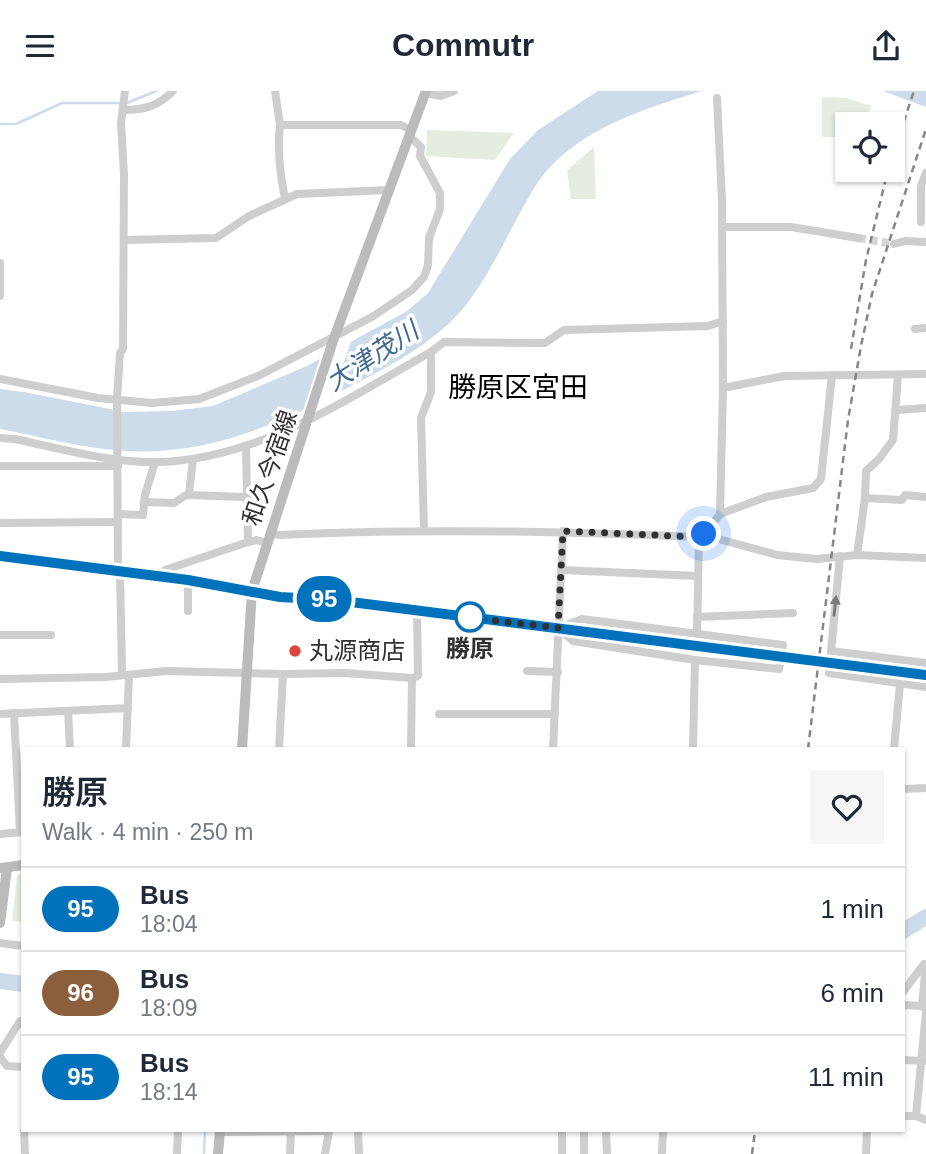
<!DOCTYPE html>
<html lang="en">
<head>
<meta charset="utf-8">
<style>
  :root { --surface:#fff; --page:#f6f6f7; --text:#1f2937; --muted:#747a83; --line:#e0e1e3 }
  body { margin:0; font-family:Helvetica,"Noto Sans JP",sans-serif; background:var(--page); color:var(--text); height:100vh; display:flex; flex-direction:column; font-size:26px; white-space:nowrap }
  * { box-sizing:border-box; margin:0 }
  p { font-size:23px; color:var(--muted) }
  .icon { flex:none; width:38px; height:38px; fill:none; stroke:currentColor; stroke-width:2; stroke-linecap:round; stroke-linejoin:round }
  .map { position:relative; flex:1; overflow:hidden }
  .side { position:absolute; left:21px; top:656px; width:884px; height:385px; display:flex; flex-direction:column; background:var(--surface); border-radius:0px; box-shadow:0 2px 5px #0004 }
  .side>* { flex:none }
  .badge { padding:0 14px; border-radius:23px; font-size:24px; line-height:46px }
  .tools { position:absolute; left:835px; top:21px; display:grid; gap:14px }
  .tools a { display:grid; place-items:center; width:70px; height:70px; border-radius:0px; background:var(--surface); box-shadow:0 2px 5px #0004; font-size:35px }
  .you { position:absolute; width:35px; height:35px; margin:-18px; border:5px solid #fff; border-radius:50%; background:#1a73e8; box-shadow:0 0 0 10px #1a73e833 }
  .map>.badge { position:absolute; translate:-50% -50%; box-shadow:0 0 0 4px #fff }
  .round { display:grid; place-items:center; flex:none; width:74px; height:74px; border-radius:0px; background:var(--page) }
  .summary { display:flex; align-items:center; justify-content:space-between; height:119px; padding:0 21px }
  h1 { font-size:33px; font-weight:600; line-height:52px }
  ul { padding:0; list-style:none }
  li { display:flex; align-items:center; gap:21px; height:84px; padding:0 21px; border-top:2px solid var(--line) }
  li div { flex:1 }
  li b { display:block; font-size:26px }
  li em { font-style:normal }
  li .badge { min-width:77px; font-weight:700; text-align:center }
  header { display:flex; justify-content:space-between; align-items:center; height:91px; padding:0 21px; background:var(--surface); font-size:32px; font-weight:600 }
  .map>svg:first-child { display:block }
</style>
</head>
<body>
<header><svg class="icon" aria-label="menu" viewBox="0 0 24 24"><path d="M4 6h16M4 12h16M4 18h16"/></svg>Commutr<svg class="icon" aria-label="share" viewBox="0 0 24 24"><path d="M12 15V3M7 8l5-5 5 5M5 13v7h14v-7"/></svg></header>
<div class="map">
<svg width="926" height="1063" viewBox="0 0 926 1063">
  <rect width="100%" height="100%" fill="#fff"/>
  <!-- green -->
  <g fill="#e5ede0">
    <path d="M822,6L847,7L871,15L865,33H847V46H822Z"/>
    <path d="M427,39L514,42L495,69L426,65Z"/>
    <path d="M594,56L596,108H571L567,79Z"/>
    <path d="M23,781V831L12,830L17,785Z"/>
  </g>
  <!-- water -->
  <g fill="#cddceb">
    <path d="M598,0H702C640,19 568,41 533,99C510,137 493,179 466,214C438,249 394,273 355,293C272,336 200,370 104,358C69,354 34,344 0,338V298L24,301L125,321L171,320L213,315L307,275L407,220L428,202L510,68L538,39Z"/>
    <path d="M883,0H926V16Z"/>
  </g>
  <!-- pier -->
  <path fill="#fff" d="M352,248L330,310L301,326L321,264Z"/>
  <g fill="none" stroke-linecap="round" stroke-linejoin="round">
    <!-- stream -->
    <g stroke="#cddceb" stroke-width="2.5">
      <path d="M127,12L156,0"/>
      <path d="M0,33H16L62,12H121"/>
      <path d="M204,1063L205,1040"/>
    </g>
    <!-- river -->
    <g stroke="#cddceb" stroke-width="16">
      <path d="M903,840L926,826"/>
      <path d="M0,890L23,893"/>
    </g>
    <!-- street-tunnel -->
    <path stroke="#d6d6d6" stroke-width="8" stroke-dasharray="8 4" stroke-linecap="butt" d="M858,147L894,153"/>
    <!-- street -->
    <g stroke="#cecece" stroke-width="8">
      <path d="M275,0L280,34H401L411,39"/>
      <path d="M426,2L441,5L454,0"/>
      <path d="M124,19C145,19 158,15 173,0"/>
      <path d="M280,34C277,59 280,83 285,108"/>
      <path d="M921,131V95L926,82"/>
      <path d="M722,136H791L858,147"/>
      <path d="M124,149L216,147L249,125L297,103L388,99"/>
      <path d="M894,153L905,150L926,151"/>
      <path d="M0,172V205"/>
      <path d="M915,238L926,237"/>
      <path d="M0,288L98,307L152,312L199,308L258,285L372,226L412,199L424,186L428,174L429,147L440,118V102L420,65L421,56L409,45"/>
      <path d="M723,297L784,285L926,283"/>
      <path d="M897,319L926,317"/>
      <path d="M0,347L15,348C63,358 113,373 162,371C260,367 347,308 431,261L444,251L545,252L564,239L708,235L723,230"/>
      <path d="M246,355L248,451"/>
      <path d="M0,375H118"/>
      <path d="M189,403L193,368"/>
      <path d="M865,407L902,409L905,404L926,406"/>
      <path d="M144,411L174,412L186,404L246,406"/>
      <path d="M118,423L143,424L145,404L155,371"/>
      <path d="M720,423L766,406L813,397L821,388L832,284"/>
      <path d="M0,432L118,431"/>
      <path d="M424,439L421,327L431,301V261"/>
      <path d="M270,441L278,444C418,437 558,440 699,446"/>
      <path d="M704,444L777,464L817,468L857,464L926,467"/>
      <path d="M857,464L865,407L866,380L879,368L893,349L898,284"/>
      <path d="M840,465L829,582L926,596"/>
      <path d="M561,479L698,485"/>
      <path d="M118,480L117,307L120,262L123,258L124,84L121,32L125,0"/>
      <path d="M120,480L122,584"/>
      <path d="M163,486L165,479L248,451L257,449L266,452"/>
      <path d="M188,489V520"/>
      <path d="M697,526L793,522"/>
      <path d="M582,528L783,554L779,578L695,569L573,550L558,537Z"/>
      <path d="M697,543L699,446L704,444L720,423L723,297L722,110L717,7"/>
      <path d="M0,544H51"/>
      <path d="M831,560L926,572"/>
      <path d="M527,580L558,581"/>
      <path d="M0,588L106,586L166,580L283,583L345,582L412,587L418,585L417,520"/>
      <path d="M68,620L70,658"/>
      <path d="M14,622L20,741"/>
      <path d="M0,623L128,617"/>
      <path d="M439,623H555"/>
      <path d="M126,658L129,584"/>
      <path d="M279,658L283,583"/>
      <path d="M411,658L412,587"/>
      <path d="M553,658L563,440"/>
      <path d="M693,658L695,569"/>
      <path d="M894,658L900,593"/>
      <path d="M903,698L926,697"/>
      <path d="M0,743L23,741"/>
      <path d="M0,852L23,855"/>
      <path d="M903,901L924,873"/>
      <path d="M903,914L922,915L926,918"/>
      <path d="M922,915L926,873"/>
      <path d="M926,921L916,1025L926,1029"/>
      <path d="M0,962L20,930H23"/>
      <path d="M0,966L7,975L23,976"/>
      <path d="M903,969L926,970"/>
      <path d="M903,1025H916"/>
      <path d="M24,1040L25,1063"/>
      <path d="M358,1040L359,1063"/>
      <path d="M562,1040V1063"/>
      <path d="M606,1040L607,1063"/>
      <path d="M220,1041L325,1040"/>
      <path d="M177,1063L178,1040"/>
      <path d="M290,1063L291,1040"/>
      <path d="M325,1063L329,1040"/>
      <path d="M584,1063V1040"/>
      <path d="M662,1063L663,1040"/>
      <path d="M866,1063L867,1040"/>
    </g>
    <!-- secondary -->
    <g stroke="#bbb" stroke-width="10">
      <path d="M0,465L188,489L280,506L335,509L692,554"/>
      <path d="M910,582L926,584"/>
      <path d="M242,658L252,500L334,247L426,0"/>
      <path d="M1,777L23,774"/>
      <path d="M0,832L7,777"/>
      <path d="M218,1063L220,1040"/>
    </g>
    <!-- rail -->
    <g stroke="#868686" stroke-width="2.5" stroke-dasharray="7 5" stroke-linecap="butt">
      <path d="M892,65L914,0"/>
      <path d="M851,258L866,169L888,79"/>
      <path d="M808,658L848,329L861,255L872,203L926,38"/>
      <path d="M752,1063L755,1040"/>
    </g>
    <!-- secondary-bridge -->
    <path stroke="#bbb" stroke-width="10" d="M692,554L910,582"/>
  </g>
  <!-- one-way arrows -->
  <defs><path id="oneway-solid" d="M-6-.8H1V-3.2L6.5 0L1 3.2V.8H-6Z" transform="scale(1.75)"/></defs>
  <use fill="#787878" href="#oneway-solid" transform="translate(835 515) rotate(-84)"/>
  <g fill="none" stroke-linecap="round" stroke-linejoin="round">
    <!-- line casing -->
    <g stroke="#fff" stroke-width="16">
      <path id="line" d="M0,465L188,489L280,506L335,509L926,584"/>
    </g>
    <!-- line -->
    <use href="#line" stroke="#0072bc" stroke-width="10"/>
    <!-- walk -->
    <path stroke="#313131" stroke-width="7" stroke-dasharray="0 12.6" d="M470,526H464L558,537L563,440L698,446L704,443"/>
  </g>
  <!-- markers -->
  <circle fill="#fff" stroke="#0072bc" stroke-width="3.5" cx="470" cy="526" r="14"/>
  <circle fill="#de423d" stroke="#fff" stroke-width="2.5" cx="295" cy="560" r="7"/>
  <g text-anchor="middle" stroke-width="7" stroke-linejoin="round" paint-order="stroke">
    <!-- street labels -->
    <g font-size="24" fill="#313131" stroke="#fff">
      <text transform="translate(270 377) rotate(-71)" y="8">和久今宿線</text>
    </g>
    <!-- stop labels -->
    <g font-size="24" font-weight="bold" fill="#313131" stroke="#fff">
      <text x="470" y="566">勝原</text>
    </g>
    <!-- poi labels -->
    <g font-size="24" fill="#313131" stroke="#fff" text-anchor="start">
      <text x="309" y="568">丸源商店</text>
    </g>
    <!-- water labels -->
    <g font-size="26" font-style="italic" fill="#416990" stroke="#fff">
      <text transform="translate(372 265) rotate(-33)" y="9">大津茂川</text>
    </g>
    <!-- quarter labels -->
    <g font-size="28" fill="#000" stroke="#fff">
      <text x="518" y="306">勝原区宮田</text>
    </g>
  </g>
</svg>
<div class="tools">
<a><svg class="icon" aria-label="locate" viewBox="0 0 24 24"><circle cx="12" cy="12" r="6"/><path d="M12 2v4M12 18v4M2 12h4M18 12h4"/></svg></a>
</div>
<div class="you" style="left:704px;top:443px"></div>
<b class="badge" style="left:324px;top:508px;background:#0072bc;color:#fff">95</b>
<section class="side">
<div class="summary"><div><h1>勝原</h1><p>Walk · 4 min · 250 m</p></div><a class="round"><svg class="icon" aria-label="heart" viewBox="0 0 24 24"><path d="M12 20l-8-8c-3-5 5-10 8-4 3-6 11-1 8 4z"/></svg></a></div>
<ul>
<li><span class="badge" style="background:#0072bc;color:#fff">95</span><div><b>Bus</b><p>18:04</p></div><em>1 min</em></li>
<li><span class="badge" style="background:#8b5e3c;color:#fff">96</span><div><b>Bus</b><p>18:09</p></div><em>6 min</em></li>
<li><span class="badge" style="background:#0072bc;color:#fff">95</span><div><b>Bus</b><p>18:14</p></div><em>11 min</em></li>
</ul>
</section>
</div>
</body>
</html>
